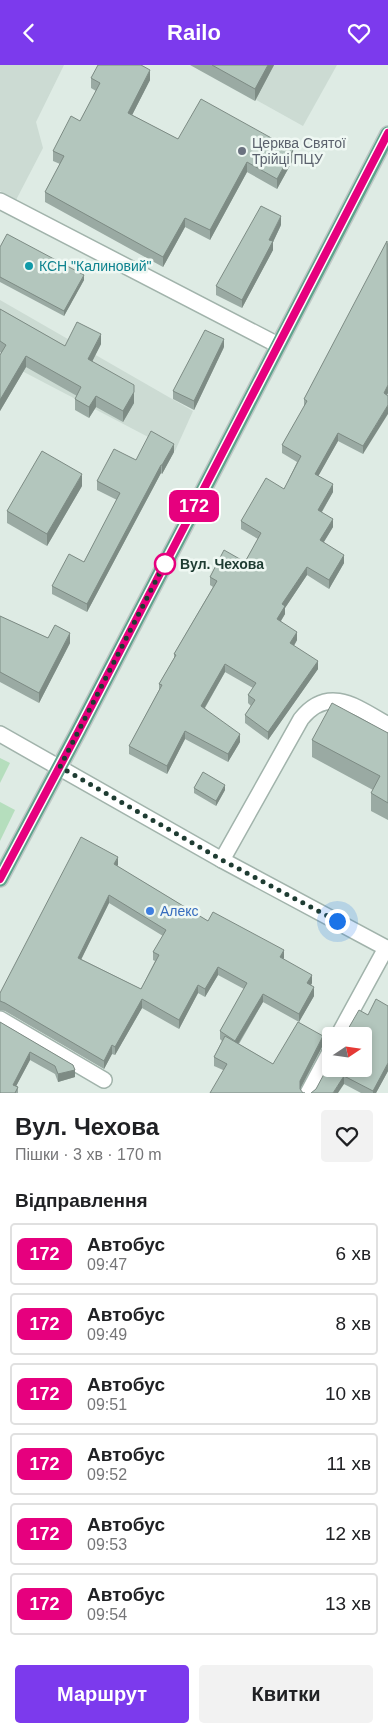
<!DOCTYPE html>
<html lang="uk">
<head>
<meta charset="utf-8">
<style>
  :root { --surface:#fff; --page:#f2f2f2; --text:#202124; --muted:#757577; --line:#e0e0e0; --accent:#7c3aed }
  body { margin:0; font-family:Helvetica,sans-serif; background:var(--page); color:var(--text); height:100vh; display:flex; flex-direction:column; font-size:19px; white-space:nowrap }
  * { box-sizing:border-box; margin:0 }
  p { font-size:16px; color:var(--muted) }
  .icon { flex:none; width:28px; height:28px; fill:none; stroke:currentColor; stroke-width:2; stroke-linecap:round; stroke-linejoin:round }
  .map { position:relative; height:1028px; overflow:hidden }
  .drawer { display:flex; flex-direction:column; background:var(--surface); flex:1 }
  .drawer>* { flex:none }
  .badge { padding:0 10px; border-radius:8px; font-size:18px; line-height:32px }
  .needle { width:32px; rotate:77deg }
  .fabs { position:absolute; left:322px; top:962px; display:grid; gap:10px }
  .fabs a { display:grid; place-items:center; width:50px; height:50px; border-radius:5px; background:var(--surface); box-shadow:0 2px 8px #0003; font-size:25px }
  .you { position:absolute; width:25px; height:25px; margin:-12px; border:4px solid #fff; border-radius:50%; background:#1a73e8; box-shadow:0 0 0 8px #1a73e833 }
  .map>.badge { position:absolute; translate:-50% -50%; box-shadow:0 0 0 2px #fff }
  h2 { padding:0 15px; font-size:19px; line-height:45px }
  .round { display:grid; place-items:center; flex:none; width:52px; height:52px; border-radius:5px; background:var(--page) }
  .head { display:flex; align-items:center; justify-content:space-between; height:85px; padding:0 15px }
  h1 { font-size:24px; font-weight:600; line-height:38px }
  .cta { display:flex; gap:10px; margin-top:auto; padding:10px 15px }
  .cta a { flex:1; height:58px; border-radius:5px; background:var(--accent); color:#fff; font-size:20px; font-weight:600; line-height:58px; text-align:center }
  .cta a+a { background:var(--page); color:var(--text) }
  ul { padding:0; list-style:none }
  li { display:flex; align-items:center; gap:15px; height:62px; margin:0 10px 8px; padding:0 5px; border:2px solid var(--line); border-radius:5px }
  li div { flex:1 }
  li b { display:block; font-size:19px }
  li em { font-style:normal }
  li .badge { min-width:55px; font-weight:700; text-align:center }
  header { display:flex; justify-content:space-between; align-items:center; height:65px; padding:0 15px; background:var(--accent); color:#fff; font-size:22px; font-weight:600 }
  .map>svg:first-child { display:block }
</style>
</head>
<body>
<header><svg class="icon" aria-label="back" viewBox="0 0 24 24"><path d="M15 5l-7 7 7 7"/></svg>Railo<svg class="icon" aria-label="heart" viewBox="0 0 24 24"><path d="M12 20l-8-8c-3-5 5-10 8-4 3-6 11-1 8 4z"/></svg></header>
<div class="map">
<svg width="388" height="1028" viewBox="0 0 388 1028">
  <rect width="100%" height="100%" fill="#deebe4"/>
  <!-- built -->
  <g fill="#ccdbd3">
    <path d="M0,0H64L36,57L43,83L16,135L0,126Z"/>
    <path d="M193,0H337L303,61Z"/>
    <path d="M0,235L193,346L175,386L22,306L0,339Z"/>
  </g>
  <!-- green -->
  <g fill="#b5debd">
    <path d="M0,693L10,698L0,718Z"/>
    <path d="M0,737L15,745L0,776Z"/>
  </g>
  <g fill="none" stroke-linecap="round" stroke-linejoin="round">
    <!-- minor casing -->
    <g stroke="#a1b3ab" stroke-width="18">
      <g id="minor">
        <path d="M0,136L278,280"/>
        <path d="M0,669L222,795L388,884"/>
        <path d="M222,795L301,654C329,619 358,643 388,660"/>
        <path d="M0,954L104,1015"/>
        <path d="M338,971L386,883"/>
        <path d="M308,1028L331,985"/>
      </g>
    </g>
    <!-- major casing -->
    <g stroke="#c0c8c6" stroke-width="18">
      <path id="major" d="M0,814L78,667L388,69"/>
    </g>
    <!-- minor -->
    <use href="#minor" stroke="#fff" stroke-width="15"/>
    <!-- major -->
    <use href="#major" stroke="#5fa48d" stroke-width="15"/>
  </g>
  <!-- wall -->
  <g fill="#9aaaa3" fill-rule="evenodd">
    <path d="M190,0H274L255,36Z"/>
    <path d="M91,13L150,15L132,50L178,74L293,95L277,124L247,107L210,175L185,162L163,202L45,137V127L60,99L53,96V86L80,56L96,26L91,23Z"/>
    <path d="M281,160L273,177V185L242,243L216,230V221Z"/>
    <path d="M388,177V328L363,389L338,376L318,411L333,427L322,447L333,462L324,477L344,498L329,524L307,510L285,543V549L281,556L297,575L294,581L318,604L268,675L245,658V650L251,641L248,638V630L253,623L225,607L205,643L240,677L228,697L185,674L167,709L129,689V681L159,625V619L174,593V589L213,522L210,520V512L245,497L258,474L241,464V456L284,424L297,397L282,388V380L304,342V334Z"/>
    <path d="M0,182L84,215L64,251L0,217Z"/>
    <path d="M0,244L65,281L101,279L92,296L134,338L123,357L96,342L89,353L75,345V334L77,331L26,302L0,346V290L2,288L0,287Z"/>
    <path d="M224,282L194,345L173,334V326Z"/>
    <path d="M174,387L162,409L161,408L87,547L52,529V521L84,497L117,435L97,425V416L136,395Z"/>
    <path d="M82,421L47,481L7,458V446Z"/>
    <path d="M0,551L48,573L70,578L39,638L0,617Z"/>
    <path d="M388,668V755L371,746V728L373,725L312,692V675Z"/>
    <path d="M194,723L225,725L216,741L194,728Z"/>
    <path d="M118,800L117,801L208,856L284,893L283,894L312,918L311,920L314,931L299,957L263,937L239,979L273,999L323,980L300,1024L223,1005L214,1001V992L222,976L220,974V966L244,924L218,910L205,932L198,928L179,964L142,943L115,990L112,989L104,1004L5,946L0,945V928ZM109,838L163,871L153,887V895L155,896L141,924L81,894Z"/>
    <path d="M388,941V1006L376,1028H361L344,1019L312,1028L316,1024L368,950Z"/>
    <path d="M0,957L73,1000L75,1005V1012L58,1017L55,1009L30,995L16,1021L18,1022V1028H0Z"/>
  </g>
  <!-- shaded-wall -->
  <g fill="#7d8b84">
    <path d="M268,0H274L255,36V24Z"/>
    <path d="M150,5V15L128,58V48Z"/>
    <path d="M293,85V95L277,124V114Z"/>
    <path d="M247,97V107L210,175V165Z"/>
    <path d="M281,151V160L273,177V185L242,243V235L269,175Z"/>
    <path d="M185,153V162L163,202V192Z"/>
    <path d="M84,210V215L64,251V246Z"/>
    <path d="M101,269V279L88,305V294Z"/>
    <path d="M224,274V282L194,345V336Z"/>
    <path d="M26,291V302L0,346V335Z"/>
    <path d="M388,320V328L384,336V328Z"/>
    <path d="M134,327V338L123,357V346Z"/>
    <path d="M96,331V342L89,353V342Z"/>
    <path d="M388,340V349L363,389V381Z"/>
    <path d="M338,368V376L315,417V409Z"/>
    <path d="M174,379V387L162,409V400Z"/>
    <path d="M161,400V408L87,547V539Z"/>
    <path d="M82,409V421L47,481V469Z"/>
    <path d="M333,419V427L318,453V445Z"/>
    <path d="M333,454V462L320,483V475Z"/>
    <path d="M344,490V498L329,524V515Z"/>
    <path d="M307,502V510L285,543V549L277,562V554L282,539Z"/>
    <path d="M297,567V575L290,587V578Z"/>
    <path d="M70,568V578L39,638V628Z"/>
    <path d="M318,596V604L268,675V667Z"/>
    <path d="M225,599V607L201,649V641Z"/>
    <path d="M185,666V674L167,709V701Z"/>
    <path d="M240,669V677L228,697V689Z"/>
    <path d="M225,720V725L216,741V736Z"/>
    <path d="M118,792V800L114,807V799Z"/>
    <path d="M109,830V838L78,901V893Z"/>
    <path d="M284,885V893L280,900V892Z"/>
    <path d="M218,902V910L205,932V924Z"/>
    <path d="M312,910V918L307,927V918Z"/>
    <path d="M198,920V928L179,964V955Z"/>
    <path d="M314,922V931L299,957V949Z"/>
    <path d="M263,929V937L235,984V976Z"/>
    <path d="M142,934V943L115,990V982Z"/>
    <path d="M323,971V980L300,1024V1016Z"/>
    <path d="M112,980V989L104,1004V996Z"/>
    <path d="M30,987V995L13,1027V1020Z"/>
    <path d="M388,998V1006L376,1028H373V1026Z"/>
    <path d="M75,1005V1012L58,1017V1009Z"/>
    <path d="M344,1011V1019L338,1028H333Z"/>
  </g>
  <!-- building -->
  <g fill="#b3c6bd" stroke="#7d8b84" fill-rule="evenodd">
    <path d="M98,0H141L150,5L128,48L178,74L201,34L293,85L277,114L247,97L210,165L185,153L163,192L45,127L64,91L53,86L71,51L80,56L100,18L91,13Z"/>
    <path d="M212,0H268L255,24Z"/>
    <path d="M261,141L281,151L269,175L273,176L242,235L216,221Z"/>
    <path d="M7,169L84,210L64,246L0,212V182Z"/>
    <path d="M387,176L388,320L384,328L388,331V340L363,381L338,368L315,409L333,419L318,445L333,454L320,475L344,490L329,515L307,502L282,539L285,541L277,554L297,567L290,578L318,596L268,667L245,650L255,635L248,630L256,618L225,599L201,641L240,669L228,689L185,666L167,701L129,681L162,620L159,619L176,590L174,589L217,516L210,512L224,485L245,497L261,468L241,456L266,413L284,424L301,391L282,380L307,336L304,334Z"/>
    <path d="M0,244L65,281L77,257L101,269L88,294L134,320V327L123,346L96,331L89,342L75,334L81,322L26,291L0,335V290L6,280L0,276Z"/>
    <path d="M205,265L224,274L194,336L173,326Z"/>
    <path d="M151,366L174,379L162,400H161L87,539L52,521L69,489L84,497L120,428L97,416L114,384L136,395Z"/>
    <path d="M42,386L82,409L47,469L7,446Z"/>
    <path d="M0,551L48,573L55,560L70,568L39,628L0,607Z"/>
    <path d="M332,638L388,668V738L371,728L380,711L312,675Z"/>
    <path d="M203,707L225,720L216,736L194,723Z"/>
    <path d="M81,772L118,792L114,799L208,856L213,847L284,885L280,892L312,910L307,918L314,922L299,949L263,929L235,976L220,966L247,918L218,902L205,924L198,920L179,955L142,934L115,982L112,980L104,996L5,938L0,936V928ZM109,830L166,865L153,887L159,890L141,924L78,893Z"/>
    <path d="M376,934L388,941V998L373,1026L344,1011L333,1028H311L316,1024L331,996V1004H364V971H344L359,945L368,950Z"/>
    <path d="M0,957L73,1000L75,1005L58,1009L55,1001L30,987L13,1020L18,1022L15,1028H0Z"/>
    <path d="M298,957L323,971L300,1016V1024L303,1028H305H210L227,999L214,992L225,971L273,999Z"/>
  </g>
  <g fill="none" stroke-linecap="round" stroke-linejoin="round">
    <!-- line casing -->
    <g stroke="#fff" stroke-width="11">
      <path id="line" d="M0,814L78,667L388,68"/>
    </g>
    <!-- line -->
    <use href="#line" stroke="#e6007e" stroke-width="8"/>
    <!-- walk -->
    <path stroke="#1e3c32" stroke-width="5" stroke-dasharray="0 9" d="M165,499L168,492L60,702L222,795L337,856"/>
  </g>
  <!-- markers -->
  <circle fill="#6b7280" stroke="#eff8f3" stroke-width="2" cx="242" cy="86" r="5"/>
  <circle fill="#0f9aa8" stroke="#eff8f3" stroke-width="2" cx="29" cy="201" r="5"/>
  <circle fill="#fff" stroke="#e6007e" stroke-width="2.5" cx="165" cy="499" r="10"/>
  <circle fill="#3f7fe0" stroke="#eff8f3" stroke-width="2" cx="150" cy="846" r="5"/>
  <g text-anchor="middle" stroke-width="5" stroke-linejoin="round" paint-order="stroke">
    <!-- worship labels -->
    <g font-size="14" fill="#5b616d" stroke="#eff8f3" text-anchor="start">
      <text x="252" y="83">Церква Святої<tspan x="252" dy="16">Трійці ПЦУ</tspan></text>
    </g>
    <!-- culture labels -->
    <g font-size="14" fill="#0d838f" stroke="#eff8f3" text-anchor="start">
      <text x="39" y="206">КСН "Калиновий"</text>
    </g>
    <!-- stop labels -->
    <g font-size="14" font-weight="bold" fill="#1e3c32" stroke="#eff8f3" text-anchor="start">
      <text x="180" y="504">Вул. Чехова</text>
    </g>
    <!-- shop labels -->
    <g font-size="14" fill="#366cbe" stroke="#eff8f3" text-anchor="start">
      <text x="160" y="851">Алекс</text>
    </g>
  </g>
</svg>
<div class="fabs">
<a><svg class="needle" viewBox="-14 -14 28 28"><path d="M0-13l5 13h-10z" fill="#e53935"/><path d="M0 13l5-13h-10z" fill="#757577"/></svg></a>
</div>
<div class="you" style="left:337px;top:856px"></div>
<b class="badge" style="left:194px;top:441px;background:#e6007e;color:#fff">172</b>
</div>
<section class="drawer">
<div class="head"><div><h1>Вул. Чехова</h1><p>Пішки · 3 хв · 170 m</p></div><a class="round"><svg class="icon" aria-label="heart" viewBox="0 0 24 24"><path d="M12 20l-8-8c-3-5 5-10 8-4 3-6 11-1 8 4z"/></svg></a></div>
<h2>Відправлення</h2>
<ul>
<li><span class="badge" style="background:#e6007e;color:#fff">172</span><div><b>Автобус</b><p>09:47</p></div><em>6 хв</em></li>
<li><span class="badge" style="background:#e6007e;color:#fff">172</span><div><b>Автобус</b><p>09:49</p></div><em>8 хв</em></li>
<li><span class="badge" style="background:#e6007e;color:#fff">172</span><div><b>Автобус</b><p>09:51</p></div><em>10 хв</em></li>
<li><span class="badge" style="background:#e6007e;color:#fff">172</span><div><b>Автобус</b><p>09:52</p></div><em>11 хв</em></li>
<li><span class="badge" style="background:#e6007e;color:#fff">172</span><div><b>Автобус</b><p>09:53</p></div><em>12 хв</em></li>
<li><span class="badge" style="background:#e6007e;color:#fff">172</span><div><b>Автобус</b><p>09:54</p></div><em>13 хв</em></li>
</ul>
<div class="cta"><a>Маршрут</a><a>Квитки</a></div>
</section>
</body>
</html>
